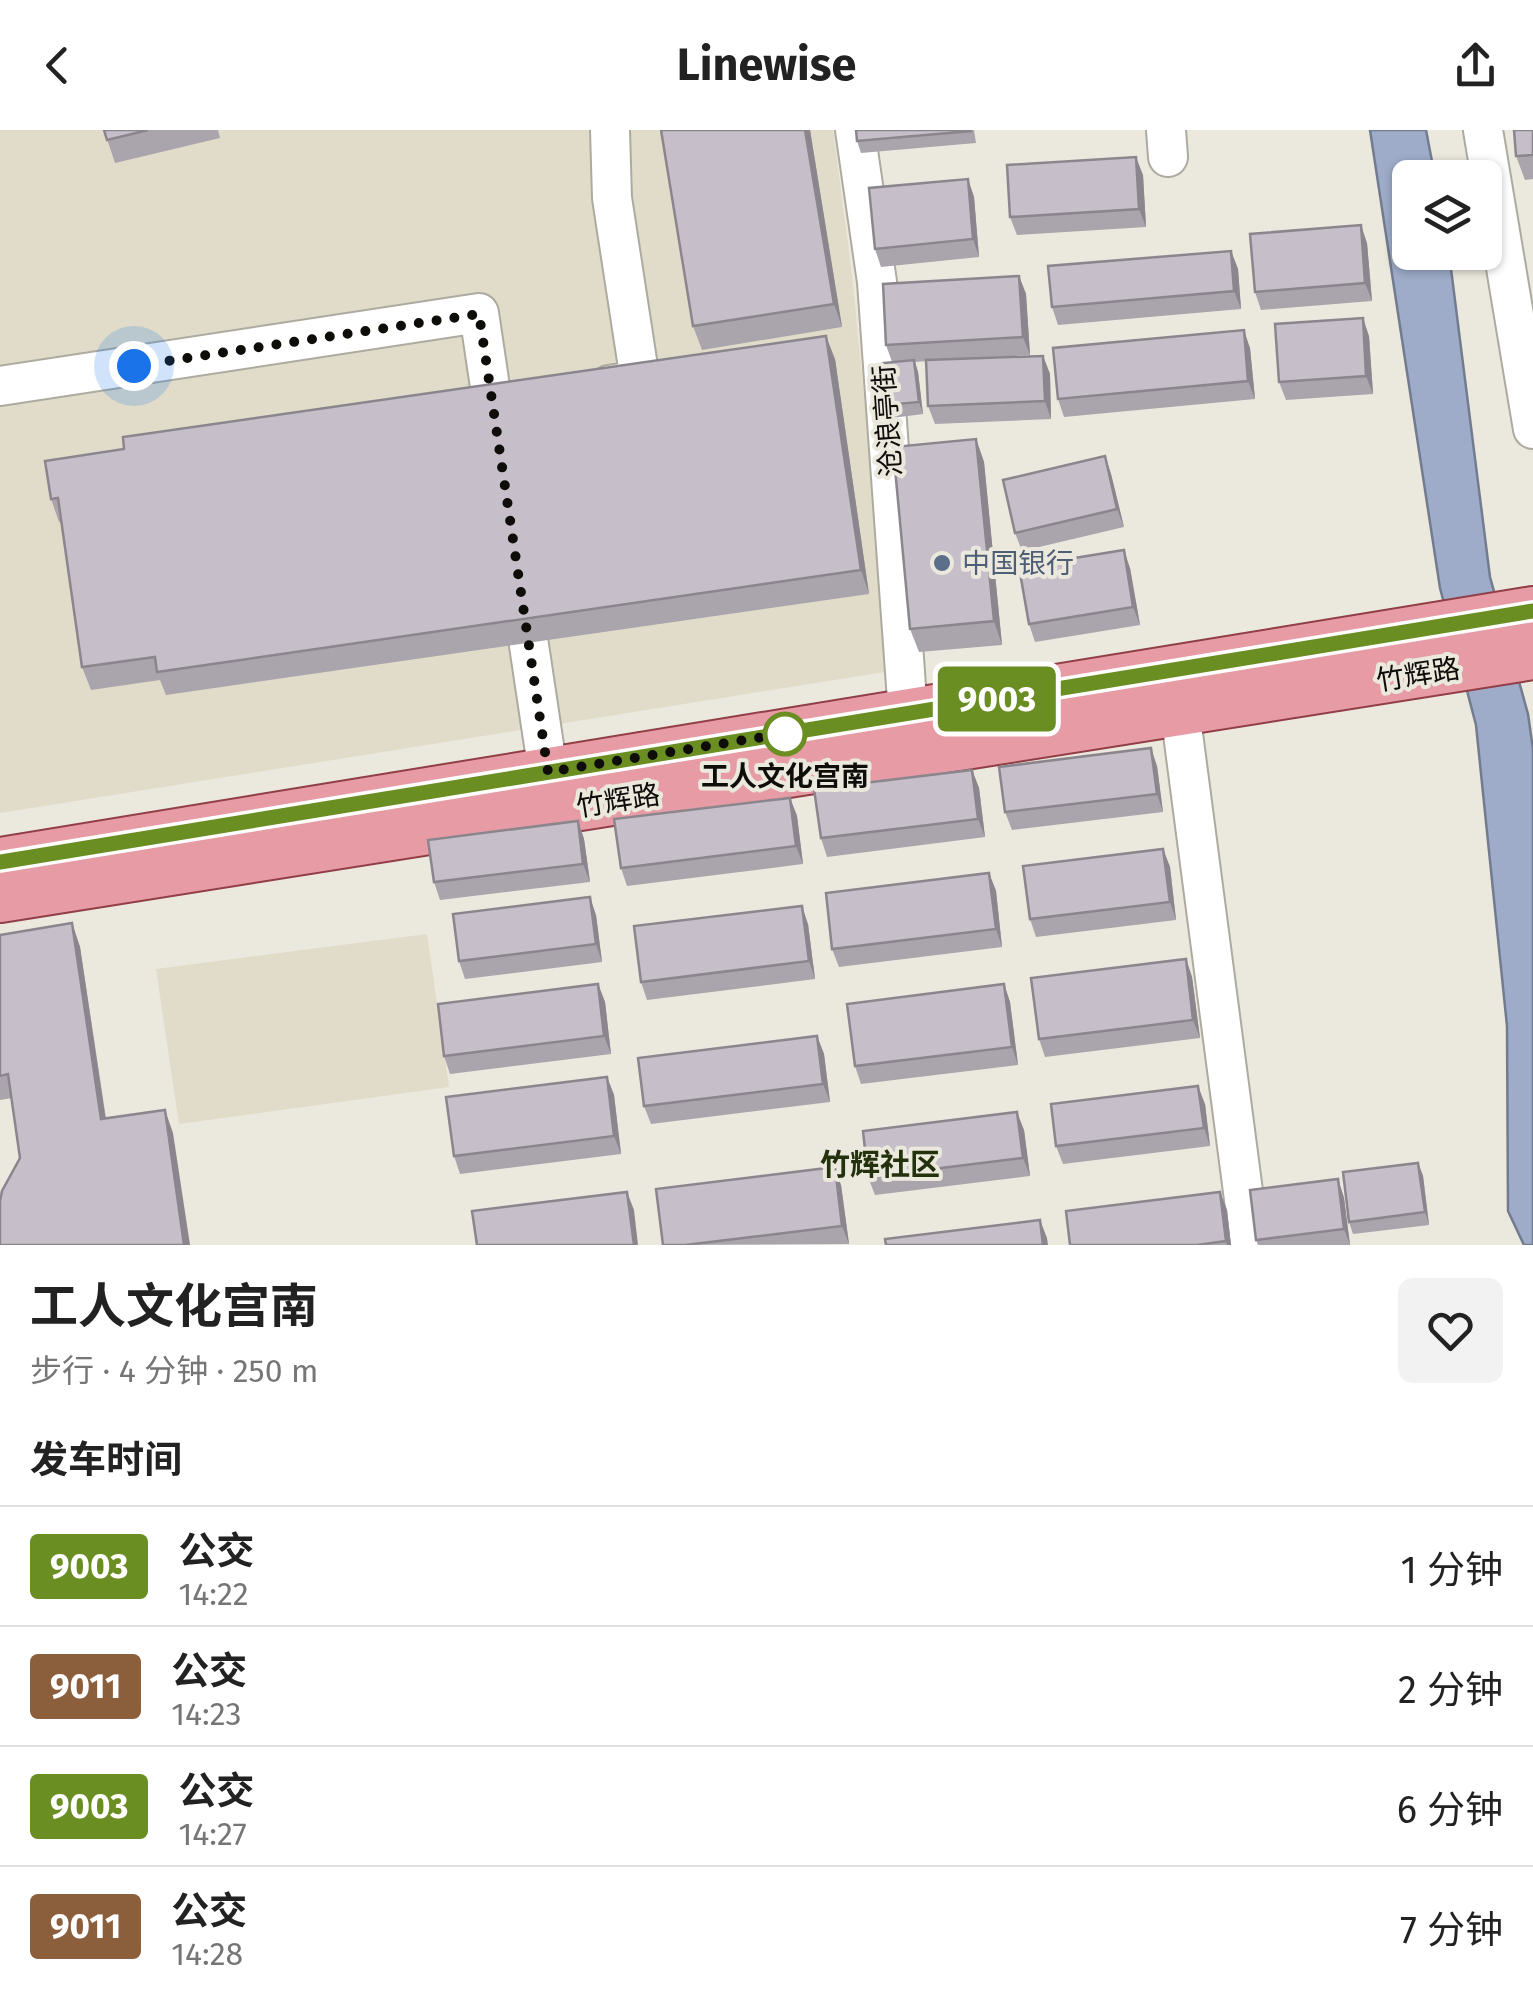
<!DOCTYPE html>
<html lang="zh">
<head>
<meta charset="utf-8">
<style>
  :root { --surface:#fff; --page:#f2f2f2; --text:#222; --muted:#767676; --line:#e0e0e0 }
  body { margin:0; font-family:"Fira Sans","Noto Sans SC",sans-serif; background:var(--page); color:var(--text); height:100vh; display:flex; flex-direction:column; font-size:38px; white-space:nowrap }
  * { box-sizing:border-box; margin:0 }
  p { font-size:32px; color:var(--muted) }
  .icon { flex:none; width:55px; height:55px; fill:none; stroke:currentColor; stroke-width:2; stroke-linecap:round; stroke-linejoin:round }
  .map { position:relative; height:1115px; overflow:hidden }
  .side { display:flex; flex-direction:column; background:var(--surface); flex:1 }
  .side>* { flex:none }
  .badge { padding:0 20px; border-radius:8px; font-size:35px; line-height:65px }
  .fabs { position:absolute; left:1392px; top:30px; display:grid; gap:20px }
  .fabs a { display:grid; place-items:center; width:110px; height:110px; border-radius:15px; background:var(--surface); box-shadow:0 2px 8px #0004; font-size:50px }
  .you { position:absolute; width:50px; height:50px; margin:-25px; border:8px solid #fff; border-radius:50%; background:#1a73e8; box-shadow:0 0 0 15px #1a73e833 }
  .map>.badge { position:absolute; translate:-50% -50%; box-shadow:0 0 0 5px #fff }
  h2 { padding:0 30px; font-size:38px; line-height:90px }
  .round { display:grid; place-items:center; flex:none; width:105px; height:105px; border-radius:15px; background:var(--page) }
  .head { display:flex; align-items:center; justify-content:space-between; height:170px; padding:0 30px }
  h1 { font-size:48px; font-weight:700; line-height:75px }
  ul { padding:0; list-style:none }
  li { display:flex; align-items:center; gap:30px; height:120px; padding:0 30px; border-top:2px solid var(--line) }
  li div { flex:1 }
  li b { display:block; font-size:38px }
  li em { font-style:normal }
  li .badge { min-width:110px; font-weight:700; text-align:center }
  header { display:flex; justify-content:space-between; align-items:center; height:130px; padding:0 30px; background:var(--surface); font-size:45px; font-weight:700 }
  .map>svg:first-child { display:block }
</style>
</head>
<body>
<header><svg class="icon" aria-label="back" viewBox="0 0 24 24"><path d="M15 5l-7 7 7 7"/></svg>Linewise<svg class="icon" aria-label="share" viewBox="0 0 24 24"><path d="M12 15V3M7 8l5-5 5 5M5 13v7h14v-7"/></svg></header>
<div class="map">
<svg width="1533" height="1115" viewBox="0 0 1533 1115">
  <rect width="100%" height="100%" fill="#ebe8dd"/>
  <!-- built -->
  <g fill="#e1dcc9">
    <path d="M0,0H833L852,144L891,541L0,683Z"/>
    <path d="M427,804L449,957L179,994L156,839Z"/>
  </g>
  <!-- water -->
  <path fill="#9eacc9" stroke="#737c8f" stroke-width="2.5" d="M1370,0H1426L1435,47L1410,48V122L1449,123L1490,447L1528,584L1533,619V1115H1524L1508,1081L1507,896L1476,595L1440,458Z"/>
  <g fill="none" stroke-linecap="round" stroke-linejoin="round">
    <!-- minor casing -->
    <g stroke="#adaaa0" stroke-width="42">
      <g id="minor">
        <path d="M855,0L877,152L908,584"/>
        <path d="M1166,0L1168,27"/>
        <path d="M1483,0L1533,299"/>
        <path d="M609,255L640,250L612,68L610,0"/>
        <path d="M0,256L479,183L497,304"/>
        <path d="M521,462L548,642"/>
        <path d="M1180,581L1250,1115"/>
      </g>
    </g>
    <!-- major casing -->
    <g stroke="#913e47" stroke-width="52">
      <g id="major">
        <path d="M0,732L1533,481"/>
        <path d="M0,768L1533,525"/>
      </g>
    </g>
    <!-- minor -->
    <use href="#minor" stroke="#fff" stroke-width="38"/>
    <!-- major -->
    <use href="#major" stroke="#e79ba4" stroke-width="48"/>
  </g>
  <!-- wall -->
  <g fill="#aaa4ad">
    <path d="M104,0H218L220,8L115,33Z"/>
    <path d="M810,0L842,197L702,220L693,196Z"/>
    <path d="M974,0L976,13L861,23L857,11Z"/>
    <path d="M1533,0V49L1525,50L1516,26Z"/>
    <path d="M1143,45L1146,97L1017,105L1010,87Z"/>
    <path d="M968,49L974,67L979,127L881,137L875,119Z"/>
    <path d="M1367,113L1372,171L1261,180L1255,162Z"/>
    <path d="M1231,121L1238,139L1241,179L1058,195L1052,177Z"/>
    <path d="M1019,146L1026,164L1030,225L980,228L1043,226L1050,244L1051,289L935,294L928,276L927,231L915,232L918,242L923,284L892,288L887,275L892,232L886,215Z"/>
    <path d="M1369,206L1373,264L1286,270L1279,252Z"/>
    <path d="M1250,218L1255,269L1064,287L1058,269Z"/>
    <path d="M835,229L869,464L166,565L160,550L91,560L82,537L61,392H59L51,369Z"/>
    <path d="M976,309L984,332L1002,515L919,522L910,499Z"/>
    <path d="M1105,326L1111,344L1124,397L1022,421L1015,403Z"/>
    <path d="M1130,438L1140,495L1035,512L1029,494Z"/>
    <path d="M1157,636L1163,682L1012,700L1005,682Z"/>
    <path d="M972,640L979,658L985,707L827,727L821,708Z"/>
    <path d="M790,668L797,686L803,734L627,756L621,738Z"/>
    <path d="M578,691L584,709L590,752L440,770L434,752Z"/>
    <path d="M1163,719L1170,737L1176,790L1036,807L1030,789Z"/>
    <path d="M989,743L996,761L1002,817L839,837L832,819Z"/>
    <path d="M596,785L602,832L465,849L459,831Z"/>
    <path d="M72,793L80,817L106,988L173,1003L20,1028L12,968L0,970V805Z"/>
    <path d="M808,794L815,849L647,870L641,852Z"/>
    <path d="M1186,829L1192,847L1200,908L1045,927L1039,909Z"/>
    <path d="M598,854L605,872L611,924L450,944L444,926Z"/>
    <path d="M1004,854L1010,872L1018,935L861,954L855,936Z"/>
    <path d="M817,906L824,924L830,972L651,994L644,976Z"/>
    <path d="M607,947L614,965L621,1024L460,1044L454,1026Z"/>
    <path d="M1205,974L1210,1016L1063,1034L1056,1016Z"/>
    <path d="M1024,1000L1030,1046L875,1065L868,1047Z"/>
    <path d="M1418,1033L1423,1046L1429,1095L1353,1104L1349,1092Z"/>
    <path d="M1338,1049L1344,1068L1350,1115H1258L1256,1110Z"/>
    <path d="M841,1055L849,1114L663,1115Z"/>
    <path d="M1220,1062L1227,1080L1231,1115H1070Z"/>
  </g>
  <!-- shaded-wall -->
  <g fill="#8b868d">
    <path d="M805,0H810L842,197L834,174Z"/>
    <path d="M1136,27L1143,45L1146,97L1139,79Z"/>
    <path d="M968,49L974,67L979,127L973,109Z"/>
    <path d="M1361,95L1367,113L1372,171L1365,153Z"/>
    <path d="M1231,121L1238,139L1241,179L1234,161Z"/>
    <path d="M1019,146L1026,164L1030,225L1023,207Z"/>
    <path d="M1363,188L1369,206L1373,264L1366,246Z"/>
    <path d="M1244,200L1250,218L1255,269L1248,251Z"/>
    <path d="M826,206L835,229L869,464L861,440Z"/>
    <path d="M1043,226L1050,244L1051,289L1045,271Z"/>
    <path d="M914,230L918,242L923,284L919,272Z"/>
    <path d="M976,309L984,332L1002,515L994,491Z"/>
    <path d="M1105,326L1111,344L1124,397L1117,379Z"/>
    <path d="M1124,420L1130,438L1140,495L1133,477Z"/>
    <path d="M1151,618L1157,636L1163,682L1157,664Z"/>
    <path d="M972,640L979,658L985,707L978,689Z"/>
    <path d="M790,668L797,686L803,734L796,716Z"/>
    <path d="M578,691L584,709L590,752L583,734Z"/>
    <path d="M1163,719L1170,737L1176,790L1170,772Z"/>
    <path d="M989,743L996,761L1002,817L996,799Z"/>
    <path d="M590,767L596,785L602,832L596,814Z"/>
    <path d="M802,776L808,794L815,849L809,831Z"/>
    <path d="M72,793L80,817L109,1012L101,989Z"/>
    <path d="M1186,829L1192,847L1200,908L1193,890Z"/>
    <path d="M598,854L605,872L611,924L604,906Z"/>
    <path d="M1004,854L1010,872L1018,935L1012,917Z"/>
    <path d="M817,906L824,924L830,972L823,954Z"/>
    <path d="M607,947L614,965L621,1024L614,1006Z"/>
    <path d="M1198,956L1205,974L1210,1016L1204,998Z"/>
    <path d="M165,980L173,1003L190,1115H184Z"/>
    <path d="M1017,982L1024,1000L1030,1046L1023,1028Z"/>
    <path d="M1418,1033L1423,1046L1429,1095L1425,1082Z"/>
    <path d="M835,1037L841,1055L849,1114L842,1096Z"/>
    <path d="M1338,1049L1344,1068L1350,1115L1344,1099Z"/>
    <path d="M627,1062L634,1080L638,1115H634Z"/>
    <path d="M1220,1062L1227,1080L1231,1115H1227L1226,1111Z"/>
    <path d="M1040,1090L1047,1108L1048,1115H1043Z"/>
  </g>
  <!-- building -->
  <g fill="#c6bfc9" stroke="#8b868d" stroke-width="2.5">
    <path d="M104,0H148L107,10Z"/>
    <path d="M661,0H805L834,174L693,196Z"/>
    <path d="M856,0H971V1L857,11Z"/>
    <path d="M1514,0H1533V25L1516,26Z"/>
    <path d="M1136,27L1139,79L1010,87L1007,35Z"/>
    <path d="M968,49L973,109L875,119L869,58Z"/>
    <path d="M1361,95L1365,153L1255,162L1250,104Z"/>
    <path d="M1231,121L1234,161L1052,177L1048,136Z"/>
    <path d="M1019,146L1023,207L886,215L883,154Z"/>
    <path d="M1363,188L1366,246L1279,252L1275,194Z"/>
    <path d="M1244,200L1248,251L1058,269L1053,218Z"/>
    <path d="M826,206L861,440L157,542L155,527L82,537L58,368L51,369L45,331L124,319L123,307Z"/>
    <path d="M1043,226L1045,271L928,276L926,230Z"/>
    <path d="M914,230L919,272L887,275L883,233Z"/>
    <path d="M976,309L994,491L910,499L893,317Z"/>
    <path d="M1105,326L1117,379L1015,403L1003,350Z"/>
    <path d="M1124,420L1133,477L1029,494L1019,437Z"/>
    <path d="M1151,618L1157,664L1005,682L999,637Z"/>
    <path d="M972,640L978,689L821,708L814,659Z"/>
    <path d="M790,668L796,716L621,738L614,689Z"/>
    <path d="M578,691L583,734L434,752L428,710Z"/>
    <path d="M1163,719L1170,772L1030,789L1023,736Z"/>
    <path d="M989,743L996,799L832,819L826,763Z"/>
    <path d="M590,767L596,814L459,831L453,784Z"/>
    <path d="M802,776L809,831L641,852L634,796Z"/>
    <path d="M72,793L101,989L165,980L184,1115H0V1071L2,1061L20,1028L8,944L0,946V805Z"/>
    <path d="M1186,829L1193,890L1039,909L1031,848Z"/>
    <path d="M598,854L604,906L444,926L438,874Z"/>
    <path d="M1004,854L1012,917L855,936L847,874Z"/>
    <path d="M817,906L823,954L644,976L638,928Z"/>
    <path d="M607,947L614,1006L454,1026L446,967Z"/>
    <path d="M1198,956L1204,998L1056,1016L1051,974Z"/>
    <path d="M1017,982L1023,1028L868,1047L863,1001Z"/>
    <path d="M1418,1033L1425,1082L1349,1092L1343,1042Z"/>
    <path d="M835,1037L842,1096L685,1115H663L656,1059Z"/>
    <path d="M1338,1049L1344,1099L1256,1110L1250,1060Z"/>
    <path d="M627,1062L634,1115H477L472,1081Z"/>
    <path d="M1220,1062L1226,1111L1197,1115H1070L1066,1081Z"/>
    <path d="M1040,1090L1043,1115H886L885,1109Z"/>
  </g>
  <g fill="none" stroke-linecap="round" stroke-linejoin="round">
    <!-- line casing -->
    <g stroke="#fff" stroke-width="22">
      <path id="line" d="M0,732L1533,481"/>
    </g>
    <!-- line -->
    <use href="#line" stroke="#6b8e23" stroke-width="15"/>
    <!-- walk -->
    <path stroke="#0e0d09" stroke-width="10" stroke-dasharray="0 18" d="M134,236L479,184L548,642L800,601L785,604"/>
  </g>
  <!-- markers -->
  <circle fill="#5c6f8a" stroke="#ebe8dd" stroke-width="4" cx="942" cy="433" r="10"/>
  <circle fill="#fff" stroke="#6b8e23" stroke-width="5" cx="785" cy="604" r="20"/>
  <g text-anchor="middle" stroke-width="8" stroke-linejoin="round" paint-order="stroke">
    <!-- street labels -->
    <g font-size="28" fill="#0e0d09" stroke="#ebe8dd">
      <text transform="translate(887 291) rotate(-94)" y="10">沧浪亭街</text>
      <text transform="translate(1418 544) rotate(-9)" y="10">竹辉路</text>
      <text transform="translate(618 670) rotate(-9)" y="10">竹辉路</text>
    </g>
    <!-- service labels -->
    <g font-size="28" fill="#4e5e75" stroke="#ebe8dd" text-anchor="start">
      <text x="962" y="443">中国银行</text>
    </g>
    <!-- stop labels -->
    <g font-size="28" font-weight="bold" fill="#0e0d09" stroke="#ebe8dd">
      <text x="785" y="656">工人文化宫南</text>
    </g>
    <!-- neighbourhood labels -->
    <g font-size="30" font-weight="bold" fill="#23310c" stroke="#ebe8dd">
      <text x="880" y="1045">竹辉社区</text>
    </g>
  </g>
</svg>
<div class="fabs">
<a><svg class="icon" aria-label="layers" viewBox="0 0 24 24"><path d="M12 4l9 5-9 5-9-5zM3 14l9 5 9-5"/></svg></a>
</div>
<div class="you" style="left:134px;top:236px"></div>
<b class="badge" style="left:997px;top:569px;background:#6b8e23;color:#fff">9003</b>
</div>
<section class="side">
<div class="head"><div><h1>工人文化宫南</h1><p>步行 · 4 分钟 · 250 m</p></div><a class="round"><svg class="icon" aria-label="heart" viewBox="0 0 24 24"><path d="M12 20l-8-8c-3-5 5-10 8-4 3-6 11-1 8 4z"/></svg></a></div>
<h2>发车时间</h2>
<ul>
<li><span class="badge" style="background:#6b8e23;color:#fff">9003</span><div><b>公交</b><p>14:22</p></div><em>1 分钟</em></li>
<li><span class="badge" style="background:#8b5e3c;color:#fff">9011</span><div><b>公交</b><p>14:23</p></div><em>2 分钟</em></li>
<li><span class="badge" style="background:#6b8e23;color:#fff">9003</span><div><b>公交</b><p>14:27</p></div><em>6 分钟</em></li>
<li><span class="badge" style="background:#8b5e3c;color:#fff">9011</span><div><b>公交</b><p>14:28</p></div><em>7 分钟</em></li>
</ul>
</section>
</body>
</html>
